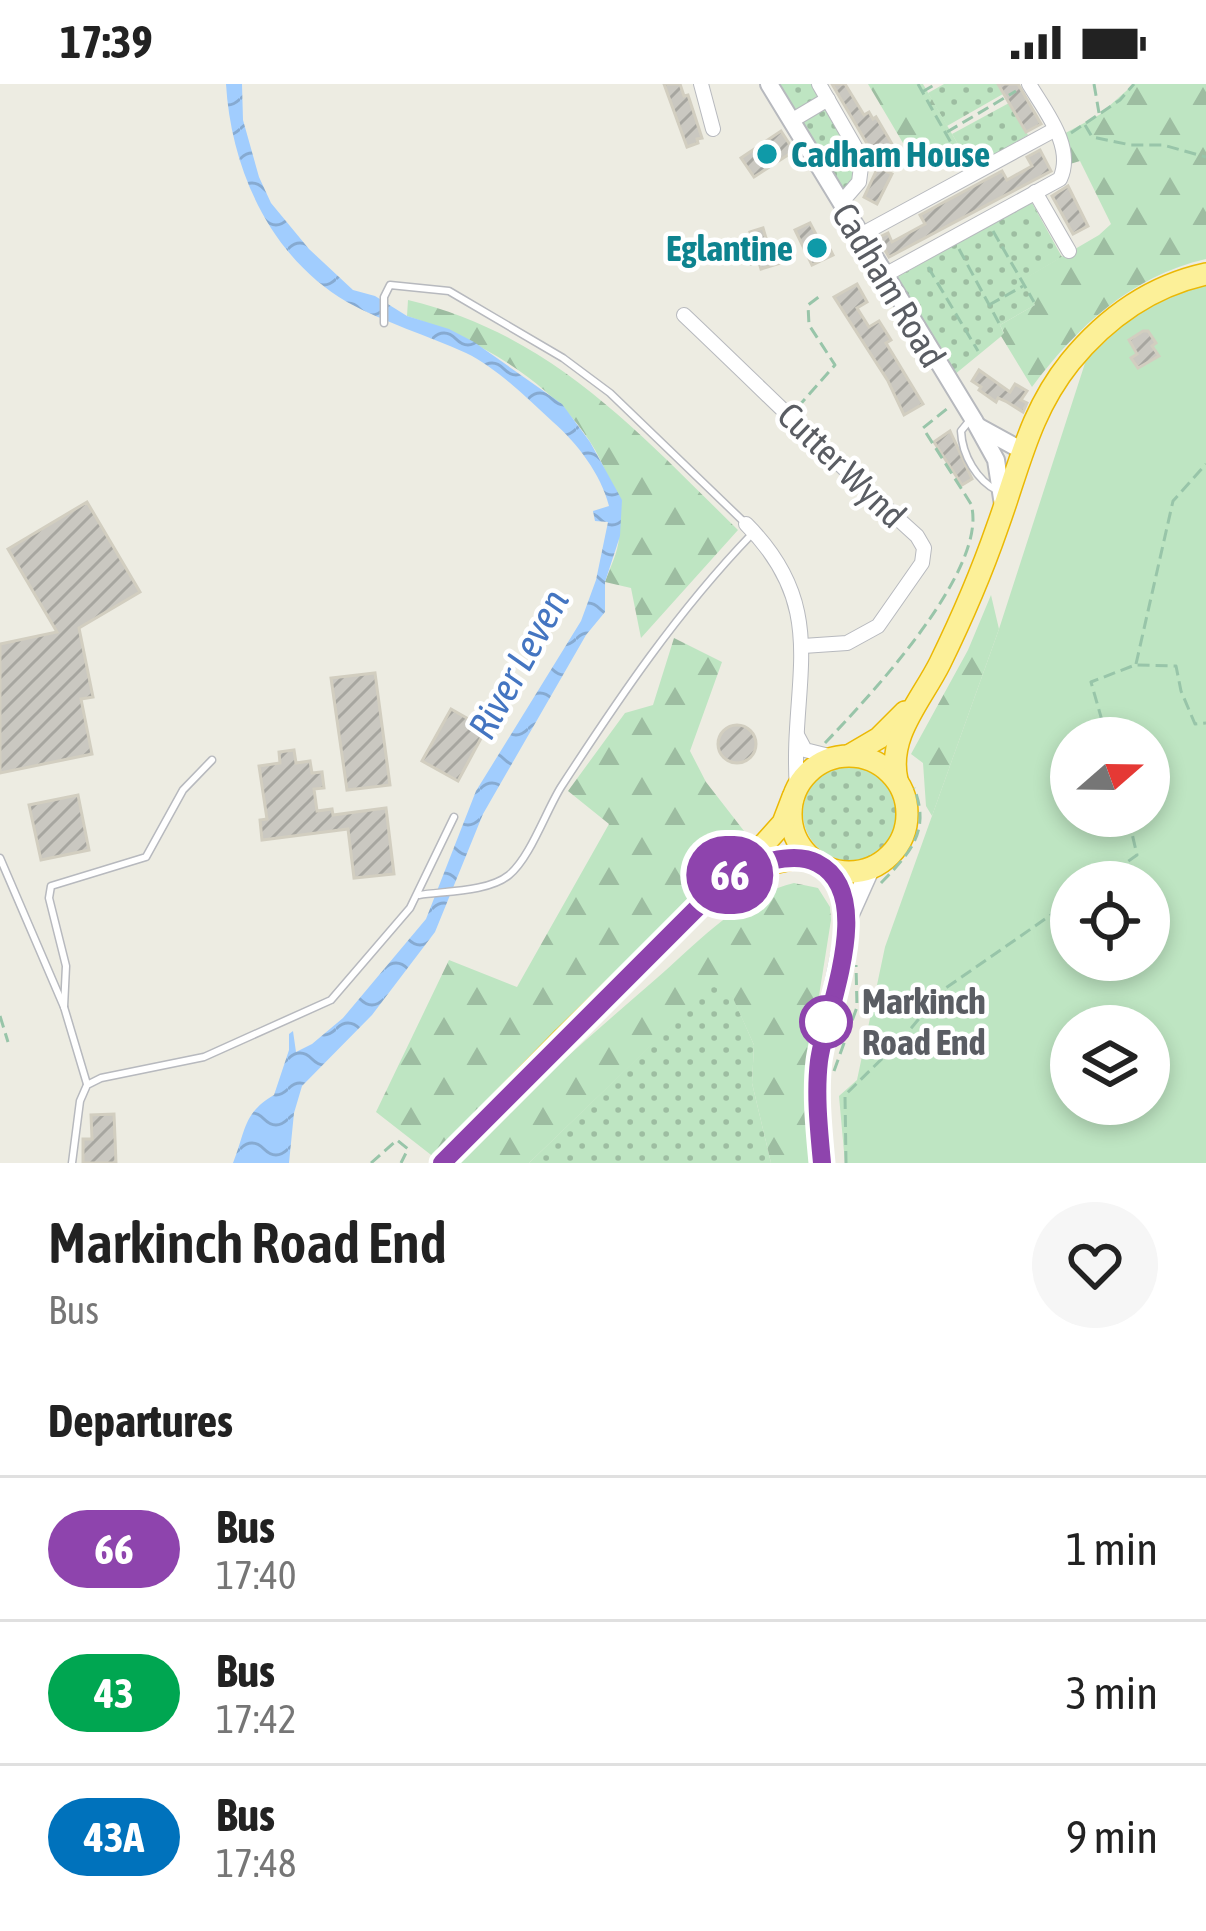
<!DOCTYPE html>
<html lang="en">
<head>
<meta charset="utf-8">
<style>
  :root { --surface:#fff; --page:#f6f6f6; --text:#222; --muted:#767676; --line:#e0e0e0 }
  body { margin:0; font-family:"Asap Condensed",sans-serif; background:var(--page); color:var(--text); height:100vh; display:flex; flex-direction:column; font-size:45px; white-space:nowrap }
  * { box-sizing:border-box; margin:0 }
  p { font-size:39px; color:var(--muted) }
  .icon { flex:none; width:66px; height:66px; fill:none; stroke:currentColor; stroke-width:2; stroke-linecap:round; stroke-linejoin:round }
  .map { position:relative; height:1079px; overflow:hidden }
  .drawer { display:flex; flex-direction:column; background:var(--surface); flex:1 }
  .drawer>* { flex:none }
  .badge { padding:0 24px; border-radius:39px; font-size:42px; line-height:78px }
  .needle { width:78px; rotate:70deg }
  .buttons { position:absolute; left:1050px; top:633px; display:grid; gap:24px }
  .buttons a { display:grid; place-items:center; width:120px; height:120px; border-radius:50%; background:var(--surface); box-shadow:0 6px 18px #0003; font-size:60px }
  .map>.badge { position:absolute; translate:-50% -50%; box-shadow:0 0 0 6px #fff }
  h2 { padding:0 48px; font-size:45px; line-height:108px }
  .round { display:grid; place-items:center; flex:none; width:126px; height:126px; border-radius:63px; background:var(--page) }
  .overview { display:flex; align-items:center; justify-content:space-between; height:204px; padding:0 48px }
  h1 { font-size:57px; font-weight:600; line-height:90px }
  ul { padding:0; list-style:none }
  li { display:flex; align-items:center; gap:36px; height:144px; padding:0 48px; border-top:3px solid var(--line) }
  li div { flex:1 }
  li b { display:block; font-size:45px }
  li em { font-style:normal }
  li .badge { min-width:132px; font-weight:700; text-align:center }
  .status { display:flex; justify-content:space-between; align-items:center; height:84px; padding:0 60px; background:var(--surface); direction:ltr }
  .status svg { height:33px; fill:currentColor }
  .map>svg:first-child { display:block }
</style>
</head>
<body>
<div class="status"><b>17:39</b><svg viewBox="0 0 49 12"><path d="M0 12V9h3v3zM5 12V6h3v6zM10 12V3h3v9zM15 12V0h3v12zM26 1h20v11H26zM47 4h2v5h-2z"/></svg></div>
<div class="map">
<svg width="1206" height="1079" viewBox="0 0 1206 1079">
  <defs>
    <pattern id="grass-dots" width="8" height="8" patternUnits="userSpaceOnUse" patternTransform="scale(3)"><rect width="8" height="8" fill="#bee5c2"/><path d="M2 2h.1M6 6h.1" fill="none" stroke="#9dbda1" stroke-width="1.8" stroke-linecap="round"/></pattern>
    <pattern id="forest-firs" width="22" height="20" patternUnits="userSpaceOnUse" patternTransform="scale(3)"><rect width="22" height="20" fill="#bee5c2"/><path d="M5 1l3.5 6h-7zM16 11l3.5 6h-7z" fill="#9dbda1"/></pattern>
    <pattern id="water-waves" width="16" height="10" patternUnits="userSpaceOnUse" patternTransform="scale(3)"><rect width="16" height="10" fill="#a1cdfe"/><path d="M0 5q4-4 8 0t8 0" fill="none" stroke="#86aad1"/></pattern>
    <pattern id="building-hatch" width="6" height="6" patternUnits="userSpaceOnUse" patternTransform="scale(3)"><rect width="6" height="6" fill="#cac8c1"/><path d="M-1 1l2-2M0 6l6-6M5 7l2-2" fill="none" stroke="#a7a6a0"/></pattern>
  </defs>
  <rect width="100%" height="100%" fill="#edece2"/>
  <!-- grass -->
  <g fill="url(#grass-dots)">
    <path d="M780,0H819L862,75L846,113Z"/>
    <path d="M944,0H998L1003,10L947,42L928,9Z"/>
    <path d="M1009,19L1028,51L972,84L952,50Z"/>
    <path d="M1031,117L1062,173L1023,196L1035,221L1000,241L1004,250L954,291L894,195Z"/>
    <circle cx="851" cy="729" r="48"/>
    <path d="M713,901L732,911L754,961L752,999L771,1079H529Z"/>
  </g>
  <!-- forest -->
  <g fill="url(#forest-firs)">
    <path d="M868,0H923L959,62L919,86Z"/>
    <path d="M1134,0H1206V175C1131,192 1077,243 1032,303L1001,252L1004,249L1000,241L1035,221L1022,196L1099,151L1111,140L1080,77L1070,80L1058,53L1099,31Z"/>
    <path d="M408,216C551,250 637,347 738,446L641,554L631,504L605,498C610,484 618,468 619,454C621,442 616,428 614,417C598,324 491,258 407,232Z"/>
    <path d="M991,511L999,545L932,732L926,722L923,679L911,670L968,566Z"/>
    <path d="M674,554L722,578L690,667L706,698L744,747L716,785L435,1074L376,1028L449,876L517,903L609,740L568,707L625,629L653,621Z"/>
    <path d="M794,799L818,804L830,823L831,836L809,975L811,1079H771L752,999L754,961L732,912L713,902L529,1079H458C520,1012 588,954 657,894C697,859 740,812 794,799Z"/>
  </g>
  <!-- park -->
  <path fill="#bee5c2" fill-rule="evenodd" d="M1206,199V1079H845L839,1012L857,996L885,863L999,545L1086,276L1126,238L1175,209ZM1071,654H1149V732H1071ZM1071,798H1149V876H1071ZM1071,942H1149V1020H1071Z"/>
  <!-- water -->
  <path fill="url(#water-waves)" d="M226,0H242L243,36L259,93L271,119L309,165L353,206L375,212L407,232L449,245L474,258L562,320L590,358L622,416L620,452L605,498V528L586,551L483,730L435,848L372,931L302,1002L294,1029L289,1079H233C246,1046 243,1029 274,1011L289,966V950L293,947L296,968L312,960L343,934L426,835L476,707L581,537L596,496L608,438L595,437L593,427L609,422C601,390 577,359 553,338C528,315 497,284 466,269C427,251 385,239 347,218C270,173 231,85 226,0Z"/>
  <!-- building -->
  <g fill="url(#building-hatch)" stroke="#d2cec0" stroke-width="3">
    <path d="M664,0H680L684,12L688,11L702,54L697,55L698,59L687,63Z"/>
    <path d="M832,0H845L864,31L869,28L873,35L876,33L892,60L889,62L891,66L876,75Z"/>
    <path d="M998,0H1018L1041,40L1026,48Z"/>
    <path d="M781,47L794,67L754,93L741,74Z"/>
    <path d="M1040,66L1051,87L889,173L878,154L888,149L892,158L925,140L920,131L1002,87L1007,96L1032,82L1027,73Z"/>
    <path d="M878,83L892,90L877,120L864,113Z"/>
    <path d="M1068,102L1088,142L1073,150L1052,112Z"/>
    <path d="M810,139L820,158L825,155L833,171L812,181L795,146Z"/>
    <path d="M763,144L770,168L783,164L787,177L761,185L759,178L751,180L748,169L756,167L750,148Z"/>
    <path d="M857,200L867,218L857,224L869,243L879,237L891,256L886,259L923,320L904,331L888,297L834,213Z"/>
    <path d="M1143,247H1148L1156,259L1152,262L1159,272L1138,284L1131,274L1137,270L1129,256Z"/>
    <path d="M979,286L1010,308L1015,300L1027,307L1021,316L1027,319L1023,328L1007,318L998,314L996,318L979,306L981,303L972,297Z"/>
    <path d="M950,347L972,395L962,401L934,358Z"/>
    <path d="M87,418L140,508L79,544L93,613L81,615L92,670L0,689V560L57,548L8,465Z"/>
    <path d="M375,589L390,701L347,706L331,594Z"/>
    <path d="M451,625L486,645L458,697L422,677Z"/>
    <circle cx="737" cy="660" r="19"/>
    <path d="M294,666L296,679L310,677L312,689L322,688L324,704L314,705L317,727L332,725L333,731L386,724L394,790L354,794L348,745L262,756L260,736L267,735L259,682L280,679L279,668Z"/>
    <path d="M78,711L89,766L41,776L29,721Z"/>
    <path d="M114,1030L116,1079H83V1055H92L91,1031Z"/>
  </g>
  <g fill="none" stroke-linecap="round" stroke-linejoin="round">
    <!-- service casing -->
    <g stroke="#b7b9be" stroke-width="9">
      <g id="service">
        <path d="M384,239V213L390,201L449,207L563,274L610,309L744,438"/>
        <path d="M970,336L961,347C962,371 977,397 998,407"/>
        <path d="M0,774L64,923L87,1000"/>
        <path d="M419,811C445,807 488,808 509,791C530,774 546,727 561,703C619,614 677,528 751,451"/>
        <path d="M64,923L66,882L49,814L51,802L146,773L183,706L212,676"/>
        <path d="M72,1079L80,1017L87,1001L101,994L204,973L331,916L410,824L454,733"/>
      </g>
    </g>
    <!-- minor casing -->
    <g stroke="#b7b9be" stroke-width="16">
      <g id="minor">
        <path d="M701,0L713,45"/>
        <path d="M819,0L862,75L859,98L846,113"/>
        <path d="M791,37L828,15"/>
        <path d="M1035,108L1069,167"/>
        <path d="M868,147L1054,46"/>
        <path d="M883,192L1060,95C1075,63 1045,27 1029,0"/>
        <path d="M684,231C762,305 837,380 917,452L924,464L922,479L878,542L847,559L803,562"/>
        <path d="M746,440C833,527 789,598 797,705"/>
        <path d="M797,651L805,666L833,673"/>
      </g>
    </g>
    <!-- tertiary casing -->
    <g stroke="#b7b9be" stroke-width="20">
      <g id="tertiary">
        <path d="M769,0L975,338L996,376L1003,421"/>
        <path d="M979,343L1021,366"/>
      </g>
    </g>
    <!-- secondary casing -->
    <g stroke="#b8bac0" stroke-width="21">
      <g id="secondary">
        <path d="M830,785L844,805L847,829"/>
        <path d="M822,1079L818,981L848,834L870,785"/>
      </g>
    </g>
    <!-- trunk casing -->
    <g stroke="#ebb804" stroke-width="24">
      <g id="trunk">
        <path d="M850,671L879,654L905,628"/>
        <circle cx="849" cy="730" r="58"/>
        <path d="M897,696C887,652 921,617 940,579C961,536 981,490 997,444C1019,384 1029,329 1070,278C1106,234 1151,202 1206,190"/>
        <path d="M742,786L791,775H812"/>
        <path d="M442,1079L564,954L766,758L783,739L793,713"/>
      </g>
    </g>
    <!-- path -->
    <g stroke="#98c5a9" stroke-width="3" stroke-dasharray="12 6" stroke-linecap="butt">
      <path d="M918,0L964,82"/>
      <path d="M1094,0L1099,29"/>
      <path d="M922,8L936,0"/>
      <path d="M1085,41L1092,53L1131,61H1163L1206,73"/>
      <path d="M947,48L1016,7"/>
      <path d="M1071,49L1120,16L1134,0"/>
      <path d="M993,147L1034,218"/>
      <path d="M959,165L1000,241"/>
      <path d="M928,183L978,267"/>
      <path d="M989,221L1023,202"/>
      <path d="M797,324L835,281L809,241L808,221L820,212"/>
      <path d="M1136,580L1173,417L1206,380"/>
      <path d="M1107,654L1091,598L1135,581L1176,582L1181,607L1195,640L1206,639"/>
      <path d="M825,659C867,615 990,485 971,420L923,344L948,324"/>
      <path d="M1099,798L1137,771L1128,732"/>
      <path d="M881,799C910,769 931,747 914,704"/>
      <path d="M0,932L8,958"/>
      <path d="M834,987L857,923L856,881"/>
      <path d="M371,1079L397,1056L408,1065L401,1079"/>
      <path d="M846,1079L845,1011L902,955L943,906L1071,817"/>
    </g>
    <!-- service -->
    <use href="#service" stroke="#fff" stroke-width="6"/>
    <!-- minor -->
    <use href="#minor" stroke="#fff" stroke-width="14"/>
    <!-- tertiary -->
    <use href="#tertiary" stroke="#fff" stroke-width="16"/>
    <!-- secondary -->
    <use href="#secondary" stroke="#fff" stroke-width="18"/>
    <!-- trunk -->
    <use href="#trunk" stroke="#fcf098" stroke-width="21"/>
  </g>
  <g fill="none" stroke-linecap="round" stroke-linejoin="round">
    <!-- line casing -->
    <g stroke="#fff" stroke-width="27">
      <path id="line" d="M442,1079L729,792C752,781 793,766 817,779C878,810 826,924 819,977C815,1010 819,1046 822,1079"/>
    </g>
    <!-- line -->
    <use href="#line" stroke="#8e44ad" stroke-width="18"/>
  </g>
  <!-- markers -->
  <g fill="#0f9aa8" stroke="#fff" stroke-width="4.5">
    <circle cx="767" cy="70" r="12"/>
    <circle cx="817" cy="164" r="12"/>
  </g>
  <circle fill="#fff" stroke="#8e44ad" stroke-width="6" cx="826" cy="938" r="24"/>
  <g text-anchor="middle" stroke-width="9" stroke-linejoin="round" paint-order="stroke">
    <!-- culture labels -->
    <g font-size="36" font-weight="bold" fill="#0d838f" stroke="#fff" text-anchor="start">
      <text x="791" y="83">Cadham House</text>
      <text x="793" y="177" text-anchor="end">Eglantine</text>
    </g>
    <!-- street labels -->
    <g font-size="36" fill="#5a5d63" stroke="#fff">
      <text transform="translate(889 201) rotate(59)" y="13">Cadham Road</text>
      <text transform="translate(842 381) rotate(44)" y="13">Cutter Wynd</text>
    </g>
    <!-- stop labels -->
    <g font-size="36" font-weight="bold" fill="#5a5d63" stroke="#fff" text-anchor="start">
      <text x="862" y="930">Markinch<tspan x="862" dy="41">Road End</tspan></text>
    </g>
    <!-- water labels -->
    <g font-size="39" font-style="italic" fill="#4475c1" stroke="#fff">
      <text transform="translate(518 580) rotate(-61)" y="14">River Leven</text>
    </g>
  </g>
</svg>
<div class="buttons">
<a><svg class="needle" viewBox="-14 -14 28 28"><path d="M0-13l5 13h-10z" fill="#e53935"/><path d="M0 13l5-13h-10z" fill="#767676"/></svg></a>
<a><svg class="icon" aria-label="locate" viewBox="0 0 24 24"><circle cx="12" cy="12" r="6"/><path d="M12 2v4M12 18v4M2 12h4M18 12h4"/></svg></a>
<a><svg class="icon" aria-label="layers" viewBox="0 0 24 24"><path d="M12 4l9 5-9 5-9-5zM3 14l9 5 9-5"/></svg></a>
</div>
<b class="badge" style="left:730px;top:791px;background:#8e44ad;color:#fff">66</b>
</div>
<section class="drawer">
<div class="overview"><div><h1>Markinch Road End</h1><p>Bus</p></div><a class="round"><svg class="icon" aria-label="heart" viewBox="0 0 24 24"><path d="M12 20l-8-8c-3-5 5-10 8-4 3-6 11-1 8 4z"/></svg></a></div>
<h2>Departures</h2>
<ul>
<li><span class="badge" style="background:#8e44ad;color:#fff">66</span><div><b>Bus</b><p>17:40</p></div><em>1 min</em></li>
<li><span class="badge" style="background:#00a651;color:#fff">43</span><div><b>Bus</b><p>17:42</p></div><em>3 min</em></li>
<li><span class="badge" style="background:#0072bc;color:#fff">43A</span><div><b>Bus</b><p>17:48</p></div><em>9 min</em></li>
</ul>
</section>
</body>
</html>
